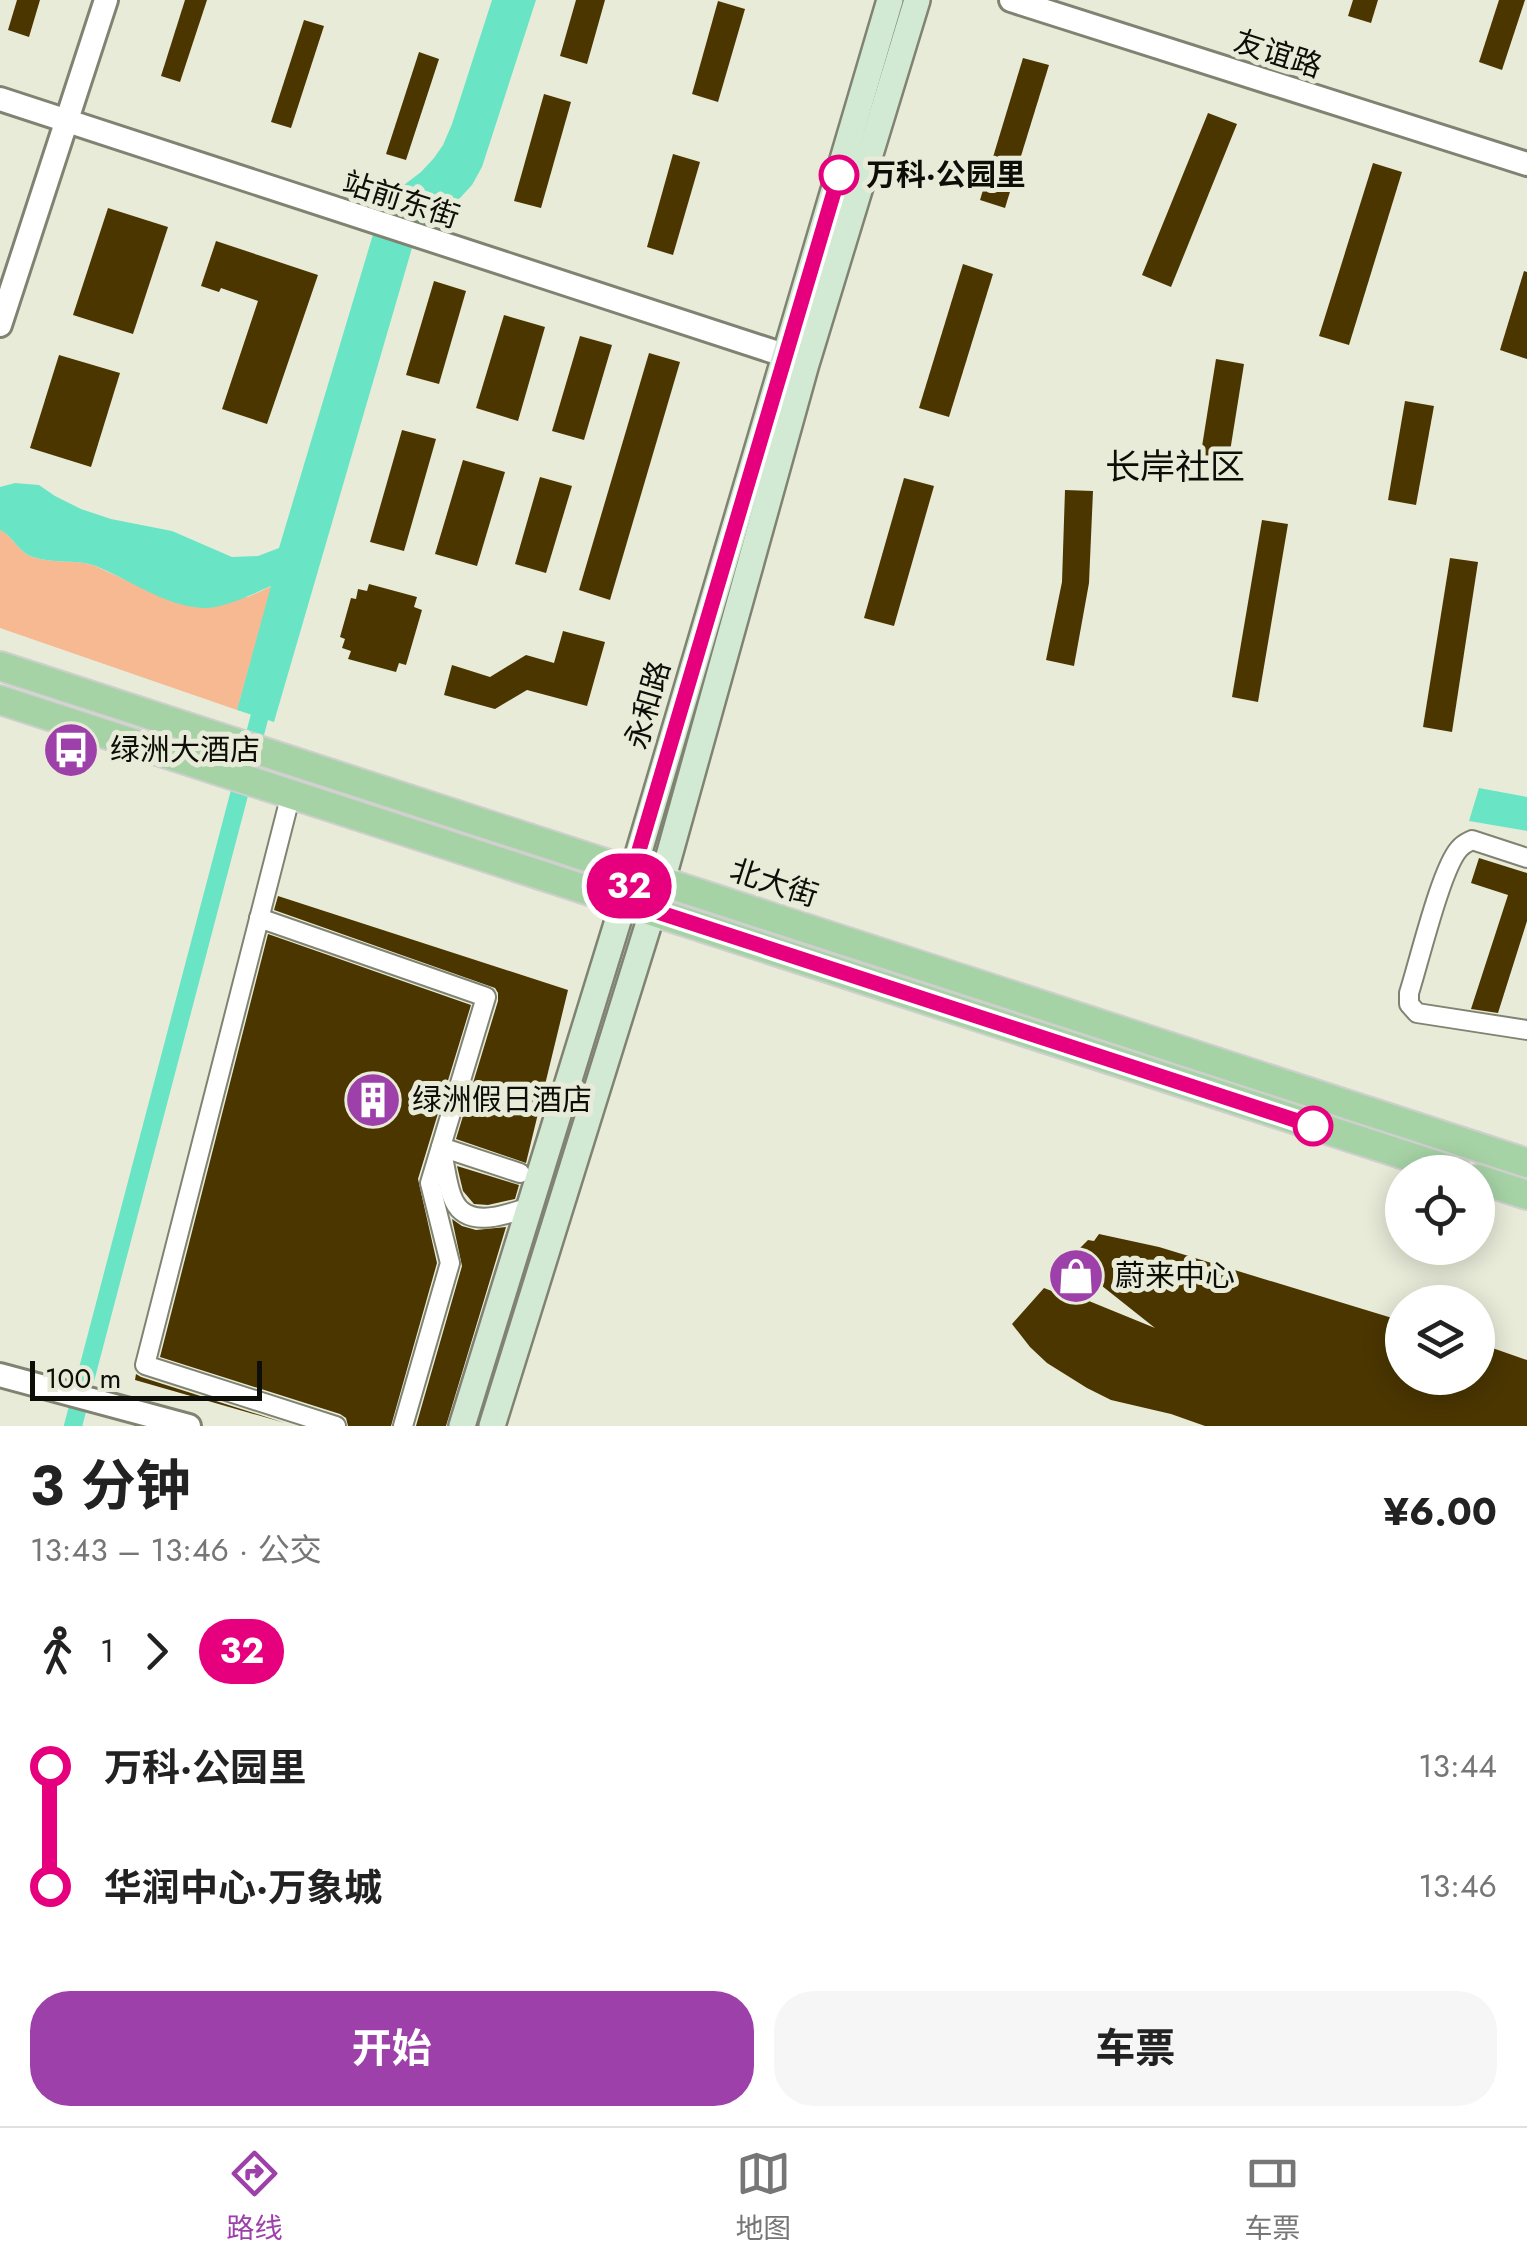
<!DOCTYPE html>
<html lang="zh">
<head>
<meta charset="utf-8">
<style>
  :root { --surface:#fff; --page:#f6f6f6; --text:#222; --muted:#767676; --line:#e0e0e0; --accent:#9d40aa }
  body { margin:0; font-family:Jost,"Noto Sans SC",sans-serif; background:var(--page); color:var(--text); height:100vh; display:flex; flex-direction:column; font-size:38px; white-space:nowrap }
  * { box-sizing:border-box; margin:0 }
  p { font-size:32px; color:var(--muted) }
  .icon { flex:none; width:55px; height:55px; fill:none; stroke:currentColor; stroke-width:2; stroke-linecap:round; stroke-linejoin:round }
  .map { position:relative; height:1426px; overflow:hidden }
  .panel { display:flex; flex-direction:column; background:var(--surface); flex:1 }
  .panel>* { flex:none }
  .badge { padding:0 20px; border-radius:32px; font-size:35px; line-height:65px }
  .controls { position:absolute; left:1385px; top:1155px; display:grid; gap:20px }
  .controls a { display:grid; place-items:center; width:110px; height:110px; border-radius:50%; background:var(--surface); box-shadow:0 5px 25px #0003; font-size:50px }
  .scale { position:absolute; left:30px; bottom:25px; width:232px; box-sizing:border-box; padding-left:10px; border:5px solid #0d0e08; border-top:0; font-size:28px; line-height:35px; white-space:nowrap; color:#0d0e08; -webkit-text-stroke:8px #e9ebd9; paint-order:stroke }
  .map>.badge { position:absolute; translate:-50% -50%; box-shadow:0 0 0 5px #fff }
  .legs { display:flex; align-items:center; gap:15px; height:110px; padding:0 30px; font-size:32px }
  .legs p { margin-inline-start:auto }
  .summary { display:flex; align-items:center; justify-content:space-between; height:170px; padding:0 30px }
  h1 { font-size:55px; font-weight:700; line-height:75px }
  .cta { display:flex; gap:20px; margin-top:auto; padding:20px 30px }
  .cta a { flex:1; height:115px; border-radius:40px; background:var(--accent); color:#fff; font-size:40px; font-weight:700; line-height:115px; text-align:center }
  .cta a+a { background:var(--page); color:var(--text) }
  ul { padding:0 30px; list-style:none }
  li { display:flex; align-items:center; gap:35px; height:120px; font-size:38px }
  li i { display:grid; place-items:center; width:15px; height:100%; margin:0 12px; background:currentColor }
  li i::after { content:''; width:25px; height:25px; margin:-12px; border:8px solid; border-radius:50%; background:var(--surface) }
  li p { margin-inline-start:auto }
  li:first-child i { background:linear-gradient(#0000 50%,currentColor 0) }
  li:last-child i { background:linear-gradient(currentColor 50%,#0000 0) }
  .tabs { display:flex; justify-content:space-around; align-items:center; height:140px; border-top:2px solid var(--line); background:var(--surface); font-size:28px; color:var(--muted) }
  .tabs a { display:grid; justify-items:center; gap:5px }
  .tabs .current { color:var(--accent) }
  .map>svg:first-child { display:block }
</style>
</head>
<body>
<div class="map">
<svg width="1527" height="1426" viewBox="0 0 1527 1426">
  <rect width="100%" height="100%" fill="#e9ebd9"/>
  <!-- green -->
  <path fill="#f6b992" d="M0,530C13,536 18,552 33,557C52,564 74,559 93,565L173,602L248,597L272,586L237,710L0,628Z"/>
  <!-- water -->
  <g fill="#69e5c6">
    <path d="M492,0H536L482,167L472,185L460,198L432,217L412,248L274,722L237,710L271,586C253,594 223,609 203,608C164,606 129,579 93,565C74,559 52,564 33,557C18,552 13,536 0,530V487L15,483L39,485L55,496L81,509L111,519L172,531L232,557L258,556L279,548L383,201L421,172L434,158L443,145L452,124Z"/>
    <path d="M1479,788L1527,797V831L1469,821Z"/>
  </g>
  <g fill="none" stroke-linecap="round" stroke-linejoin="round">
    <!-- canal -->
    <path stroke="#69e5c6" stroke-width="18" d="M73,1426L265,696"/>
  </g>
  <!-- building -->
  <g fill="#4b3600">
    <path d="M17,0H40L29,37L8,30Z"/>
    <path d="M185,0H207L180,82L161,76Z"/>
    <path d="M576,0H605L587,64L560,56Z"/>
    <path d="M1353,0H1378L1371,23L1348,16Z"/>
    <path d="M1499,0H1525L1502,70L1479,62Z"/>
    <path d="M718,1L745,9L718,102L692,94Z"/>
    <path d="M304,20L324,26L291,128L271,122Z"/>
    <path d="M419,52L439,59L406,160L386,154Z"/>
    <path d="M1023,58L1049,65L1005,208L980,200Z"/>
    <path d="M544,94L571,102L541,208L514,201Z"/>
    <path d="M1208,113L1237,124L1171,287L1142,275Z"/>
    <path d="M673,154L700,162L673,255L647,247Z"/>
    <path d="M1373,163L1402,172L1349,345L1319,336Z"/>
    <path d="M108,208L168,227L133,334L73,315Z"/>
    <path d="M216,241L318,275L267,424L222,409L258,301L221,288L219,292L201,286Z"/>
    <path d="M963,264L993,274L949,417L919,408Z"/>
    <path d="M1524,271L1527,272V359L1500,350Z"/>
    <path d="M434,281L466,291L439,384L406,375Z"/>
    <path d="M504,315L545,327L518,421L476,408Z"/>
    <path d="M580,336L612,345L584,440L552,431Z"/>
    <path d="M649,353L680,362L610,600L579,590Z"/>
    <path d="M59,355L120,373L91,467L30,448Z"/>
    <path d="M1216,359L1244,364L1228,464L1200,459Z"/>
    <path d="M1405,401L1434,406L1416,505L1388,500Z"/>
    <path d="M402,430L436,439L404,551L370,542Z"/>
    <path d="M463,460L505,472L477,566L435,554Z"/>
    <path d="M540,477L572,486L546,573L515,564Z"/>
    <path d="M904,478L934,486L894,626L864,618Z"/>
    <path d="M1065,490L1093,491L1089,583L1074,666L1046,660L1062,582Z"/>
    <path d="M1262,520L1288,524L1258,702L1232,697Z"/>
    <path d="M1450,558L1478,562L1452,732L1423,727Z"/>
    <path d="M369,584L417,597L414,607L422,610L406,665L399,663L396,672L348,659L351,651L342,648L345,639L340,637L351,598L356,599L358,589L367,591Z"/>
    <path d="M563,631L605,642L587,706L527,690L495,709L444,695L452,665L490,677L526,655L554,663Z"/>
    <path d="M1479,858L1527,873V921L1498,1013L1471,1009L1508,895L1471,883Z"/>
    <path d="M278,896L568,990L526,1163L456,1139L498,1001V993L495,988L274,910Z"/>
    <path d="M268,934L471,1005L418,1179L437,1263L391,1426H348L346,1418L340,1414L160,1357Z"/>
    <path d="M457,1166L519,1185L515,1199L488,1205L474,1204L463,1191Z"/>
    <path d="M452,1219L462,1226L476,1230L506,1227L446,1426H416L462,1266Z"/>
    <path d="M1099,1234L1159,1247L1402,1321V1378H1478V1343L1527,1360V1426H1205L1171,1414L1111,1400L1087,1388L1047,1363L1030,1347L1012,1324L1044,1288L1080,1302L1084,1299L1155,1328L1087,1274L1078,1264L1073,1255L1088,1240L1094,1241Z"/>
    <path d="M136,1374L141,1377L285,1423L135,1380Z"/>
  </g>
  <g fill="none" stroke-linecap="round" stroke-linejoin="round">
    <!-- minor casing -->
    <g stroke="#808372" stroke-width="22">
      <g id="minor">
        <path d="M291,794L145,1365L336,1426"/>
        <path d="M1527,858L1472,840C1466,843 1463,844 1459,849C1441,869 1419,962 1409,993V1004L1417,1013L1527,1030"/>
        <path d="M259,918L486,997L430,1183L450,1263L403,1426"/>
        <path d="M441,1147L520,1173"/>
        <path d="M442,1153C446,1168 447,1188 454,1201C468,1230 507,1214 530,1207"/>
      </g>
    </g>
    <!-- tertiary casing -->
    <g stroke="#808372" stroke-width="28">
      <g id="tertiary">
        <path d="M1011,0L1527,164"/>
        <path d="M0,99L784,355"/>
        <path d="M0,325L106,0"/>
        <path d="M0,1375L189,1426"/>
      </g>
    </g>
    <!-- secondary casing -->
    <g stroke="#808372" stroke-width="30">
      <g id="secondary">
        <path d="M462,1426L633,872L890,0"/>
        <path d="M492,1426L662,881L806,364L917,0"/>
      </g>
    </g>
    <!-- primary casing -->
    <g stroke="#cfcfce" stroke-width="32">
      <g id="primary">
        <path d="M0,666L1527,1163"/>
        <path d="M0,700L1457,1172"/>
        <path d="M1478,1179L1527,1195"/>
      </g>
    </g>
    <!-- minor -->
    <use href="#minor" stroke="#fff" stroke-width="18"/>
    <!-- tertiary -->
    <use href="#tertiary" stroke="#fff" stroke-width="22"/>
    <!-- secondary -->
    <use href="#secondary" stroke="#d2e9d3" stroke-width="25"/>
    <!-- primary -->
    <use href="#primary" stroke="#a6d3a6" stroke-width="28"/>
  </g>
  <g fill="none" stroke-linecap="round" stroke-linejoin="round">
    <!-- line-1 casing -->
    <g stroke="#fff" stroke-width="22">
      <path id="line-1" d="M839,175L624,901L1313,1126"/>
    </g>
    <!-- line-1 -->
    <use href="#line-1" stroke="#e6007e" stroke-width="15"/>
  </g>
  <!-- icons -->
  <defs>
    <g id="bus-disc" transform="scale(2.875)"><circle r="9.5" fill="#9d40aa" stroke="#e9ebd9"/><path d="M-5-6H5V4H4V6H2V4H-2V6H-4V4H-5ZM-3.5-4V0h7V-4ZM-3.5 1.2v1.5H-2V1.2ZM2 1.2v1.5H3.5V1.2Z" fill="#fff"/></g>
    <g id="building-disc" transform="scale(2.875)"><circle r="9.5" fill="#9d40aa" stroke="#e9ebd9"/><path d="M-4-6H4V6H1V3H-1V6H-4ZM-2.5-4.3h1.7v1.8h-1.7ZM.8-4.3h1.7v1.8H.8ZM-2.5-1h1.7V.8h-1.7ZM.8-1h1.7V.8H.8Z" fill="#fff"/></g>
    <g id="shop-disc" transform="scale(2.875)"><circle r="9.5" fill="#9d40aa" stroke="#e9ebd9"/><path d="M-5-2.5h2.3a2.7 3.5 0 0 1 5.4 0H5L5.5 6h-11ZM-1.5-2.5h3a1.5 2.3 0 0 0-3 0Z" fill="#fff"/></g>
  </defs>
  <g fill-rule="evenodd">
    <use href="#bus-disc" x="71" y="750"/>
    <use href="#building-disc" x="373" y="1100"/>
    <use href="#shop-disc" x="1076" y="1276"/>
  </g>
  <!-- markers -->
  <g fill="#fff" stroke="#e6007e" stroke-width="5">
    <circle cx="839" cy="175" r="18"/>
    <circle cx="1313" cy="1126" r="18"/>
  </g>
  <g text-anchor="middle" stroke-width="10" stroke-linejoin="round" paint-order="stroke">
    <!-- street labels -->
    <g font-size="30" fill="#0d0e08" stroke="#e9ebd9">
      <text transform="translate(1278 54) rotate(18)" y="10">友谊路</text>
      <text transform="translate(401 200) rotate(18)" y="10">站前东街</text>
      <text transform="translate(648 705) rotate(-74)" y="10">永和路</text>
      <text transform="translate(774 883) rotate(18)" y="10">北大街</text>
    </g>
    <!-- stop labels -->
    <g font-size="30" font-weight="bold" fill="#0d0e08" stroke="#e9ebd9" text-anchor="start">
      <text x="866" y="185">万科·公园里</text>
    </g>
    <!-- poi labels -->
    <g font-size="30" fill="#0d0e08" stroke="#e9ebd9" text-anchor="start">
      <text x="110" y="760">绿洲大酒店</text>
      <text x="412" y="1110">绿洲假日酒店</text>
      <text x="1115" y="1286">蔚来中心</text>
    </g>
    <!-- quarter labels -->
    <g font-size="35" fill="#0d0e08" stroke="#e9ebd9">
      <text x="1175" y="479">长岸社区</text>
    </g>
  </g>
</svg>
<div class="controls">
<a><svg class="icon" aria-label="locate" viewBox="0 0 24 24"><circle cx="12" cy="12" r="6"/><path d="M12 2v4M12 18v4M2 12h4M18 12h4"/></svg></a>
<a><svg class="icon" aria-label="layers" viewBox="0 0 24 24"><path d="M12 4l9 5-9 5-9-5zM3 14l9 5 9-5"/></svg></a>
</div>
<div class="scale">100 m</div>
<b class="badge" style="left:629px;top:886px;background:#e6007e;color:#fff">32</b>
</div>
<section class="panel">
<div class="summary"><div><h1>3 分钟</h1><p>13:43 – 13:46 · 公交</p></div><b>¥6.00</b></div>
<div class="legs"><svg class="icon" aria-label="walk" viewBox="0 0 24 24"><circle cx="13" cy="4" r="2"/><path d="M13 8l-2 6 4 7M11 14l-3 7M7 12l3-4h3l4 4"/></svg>1<svg class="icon" aria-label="forward" viewBox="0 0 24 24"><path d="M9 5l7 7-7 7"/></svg><b class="badge" style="background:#e6007e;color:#fff">32</b></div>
<ul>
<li><i style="color:#e6007e"></i><b>万科·公园里</b><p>13:44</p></li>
<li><i style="color:#e6007e"></i><b>华润中心·万象城</b><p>13:46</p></li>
</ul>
<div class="cta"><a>开始</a><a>车票</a></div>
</section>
<nav class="tabs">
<a class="current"><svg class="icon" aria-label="directions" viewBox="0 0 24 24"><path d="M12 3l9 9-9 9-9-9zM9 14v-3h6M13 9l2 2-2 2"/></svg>路线</a>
<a><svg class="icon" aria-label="map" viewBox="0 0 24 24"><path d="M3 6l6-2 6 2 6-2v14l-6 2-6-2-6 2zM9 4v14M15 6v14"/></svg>地图</a>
<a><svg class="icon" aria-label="tickets" viewBox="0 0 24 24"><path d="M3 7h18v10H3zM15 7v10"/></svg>车票</a>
</nav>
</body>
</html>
